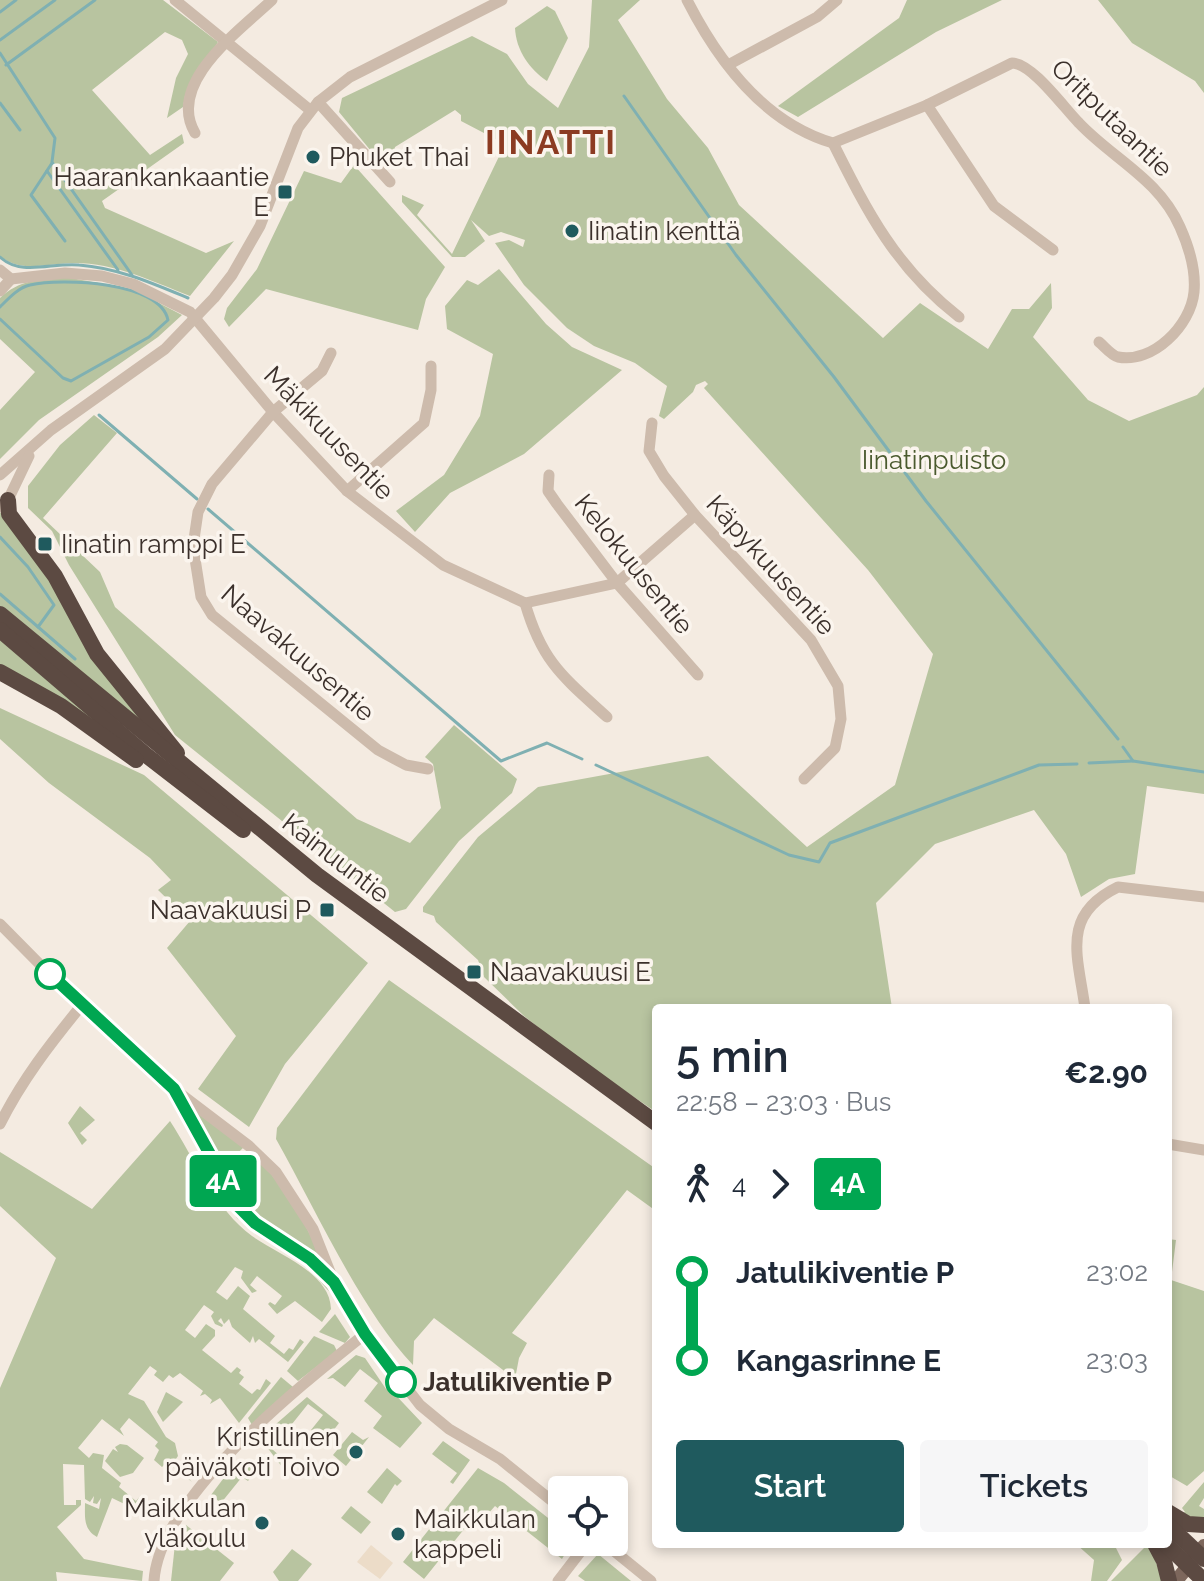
<!DOCTYPE html>
<html lang="en">
<head>
<meta charset="utf-8">
<style>
  :root { --surface:#fff; --page:#f6f6f7; --text:#1f2937; --muted:#747a83; --accent:#1f5a5e }
  body { margin:0; font-family:Raleway,sans-serif; background:var(--page); color:var(--text); height:100vh; display:flex; flex-direction:column; font-size:30px; white-space:nowrap }
  * { box-sizing:border-box; margin:0 }
  p { font-size:26px; color:var(--muted) }
  .icon { flex:none; width:44px; height:44px; fill:none; stroke:currentColor; stroke-width:2; stroke-linecap:round; stroke-linejoin:round }
  .map { position:relative; flex:1; overflow:hidden }
  .details { position:absolute; left:652px; top:1004px; width:520px; height:544px; display:flex; flex-direction:column; background:var(--surface); border-radius:8px; box-shadow:0 4px 12px #0003 }
  .details>* { flex:none }
  .badge { padding:0 16px; border-radius:6px; font-size:28px; line-height:52px }
  .fabs { position:absolute; left:548px; top:1476px; display:grid; gap:16px }
  .fabs a { display:grid; place-items:center; width:80px; height:80px; border-radius:8px; background:var(--surface); box-shadow:0 4px 12px #0003; font-size:40px }
  .map>.badge { position:absolute; translate:-50% -50%; box-shadow:0 0 0 4px #fff }
  .legs { display:flex; align-items:center; gap:12px; height:88px; padding:0 24px; font-size:26px }
  .legs p { margin-inline-start:auto }
  .head { display:flex; align-items:center; justify-content:space-between; height:136px; padding:0 24px }
  h1 { font-size:44px; font-weight:600; line-height:60px }
  .action { display:flex; gap:16px; margin-top:auto; padding:16px 24px }
  .action a { flex:1; height:92px; border-radius:8px; background:var(--accent); color:#fff; font-size:32px; font-weight:600; line-height:92px; text-align:center }
  .action a+a { background:var(--page); color:var(--text) }
  ul { padding:0 24px; list-style:none }
  li { display:flex; align-items:center; gap:28px; height:88px; font-size:30px }
  li i { display:grid; place-items:center; width:12px; height:100%; margin:0 10px; background:currentColor }
  li i::after { content:''; width:20px; height:20px; margin:-10px; border:6px solid; border-radius:50%; background:var(--surface) }
  li p { margin-inline-start:auto }
  li:first-child i { background:linear-gradient(#0000 50%,currentColor 0) }
  li:last-child i { background:linear-gradient(currentColor 50%,#0000 0) }
  .map>svg:first-child { display:block }
</style>
</head>
<body>
<div class="map">
<svg width="1204" height="1581" viewBox="0 0 1204 1581">
  <rect width="100%" height="100%" fill="#f4ebe1"/>
  <!-- green -->
  <g fill="#b8c4a0">
    <path d="M0,0H163L218,42L185,96L183,107L167,118L176,78L188,54L182,40L165,32L92,90L150,155L182,134L184,143L102,201L105,208L206,253L234,241L190,296C152,281 113,262 71,263C46,264 21,273 0,256Z"/>
    <path d="M592,0H640L618,20L667,99L708,148L739,205L883,338L920,303L988,349L1012,309H1029L1051,283L1052,308L1033,337L1088,400L1129,421L1197,395L1204,387V794L1147,786L1135,874L1109,879L1081,897L1066,854L1034,810L935,844L876,903L892,1008H656V1112L578,1059L524,1016L484,977L478,960L436,922L434,916L423,912V907L478,837L538,787L708,756L807,847L895,785L933,654L868,570L704,388L708,384L705,381L696,385L693,392L664,419L659,416L667,386L635,363L594,346L567,328L524,285L495,243L509,240L523,247L525,240L501,232L489,236L471,220L485,241L465,257H452L402,202V195L424,205L417,215L452,254L505,144L461,121V115L455,110L395,147L391,165L380,162L339,112L342,98L472,36L507,54L528,84L558,108L589,47Z"/>
    <path d="M907,0H1002L936,32L798,117L778,106L899,18Z"/>
    <path d="M1098,0H1204V93L1195,81L1132,43Z"/>
    <path d="M547,6L555,11L568,38L547,81C529,69 516,50 515,28Z"/>
    <path d="M354,165L445,267L426,299L418,330L266,289L229,327L224,319L227,308L257,269L304,171L341,183Z"/>
    <path d="M499,269L546,324L572,347L622,370L524,454L450,493L415,532L396,511L444,475L480,416L493,354L447,329L445,306L467,280L478,285Z"/>
    <path d="M65,277L132,289L182,315L158,337L39,420L0,459V410L35,372L0,339V298C19,280 39,279 65,277Z"/>
    <path d="M94,415L117,433L43,518L100,572L115,607L357,819L410,843L441,808L433,764L425,757L454,725L517,779L512,793L459,841L406,909L395,912L175,735L69,565L52,531L28,508V486L60,445Z"/>
    <path d="M5,510L160,737L0,606V513Z"/>
    <path d="M0,638L105,727L0,667Z"/>
    <path d="M0,708L144,775L368,963L285,1064L249,1127L198,1089L236,1036L167,948L190,921L158,890L171,880L150,858L49,783L0,739Z"/>
    <path d="M389,980L656,1169V1211L627,1190L512,1333L527,1343L519,1358L515,1379L434,1318L414,1341L413,1365C360,1309 315,1208 276,1139L277,1128Z"/>
    <path d="M183,1098L244,1147L220,1170Z"/>
    <path d="M80,1106L95,1120L80,1133L87,1140L82,1145L68,1123Z"/>
    <path d="M170,1121C194,1158 216,1210 252,1236C277,1254 330,1272 331,1309L322,1322L295,1301L277,1314L268,1304L270,1302L275,1305L282,1296L257,1276L250,1285L257,1291L252,1293L241,1278L243,1271L235,1267L216,1292L227,1300L238,1286L250,1296L243,1309L275,1336L270,1343L284,1354L289,1348L293,1350L300,1339L304,1342L288,1362L259,1339L255,1343L253,1336L250,1343L232,1327L229,1319L224,1324L221,1318L218,1321L223,1325L222,1327L215,1324L211,1316L214,1312L204,1305L185,1330L195,1338L206,1324L215,1330V1336L202,1350L231,1373L237,1367L241,1370L239,1373L244,1377L239,1384L252,1394L257,1389L260,1390L266,1379L271,1383L239,1423L220,1398L210,1404L212,1400L205,1394L200,1396L203,1391L180,1373L173,1378L169,1375L163,1382L154,1375L157,1371L150,1366L128,1394L144,1401L166,1437L175,1443L178,1456L173,1463L192,1482L167,1462L162,1467L154,1460L159,1450L155,1446L158,1442L129,1418L120,1429L124,1436L102,1419L78,1448L89,1458L93,1453L104,1455L102,1468L121,1483L119,1487L136,1501L141,1495L144,1499L140,1504L160,1521L112,1498L97,1537C83,1529 85,1517 85,1503L99,1509L101,1498L97,1504L93,1503L94,1496L90,1502L85,1499L84,1465L63,1464L64,1505H76V1500H81V1505L57,1527L84,1559L143,1571L142,1581L56,1572L57,1581H0V1388L56,1258L0,1206V1152L92,1209Z"/>
    <path d="M248,1149C284,1184 307,1223 326,1270L248,1213L222,1175Z"/>
    <path d="M218,1178L243,1216L310,1263L338,1301L302,1262L237,1218L214,1181Z"/>
    <path d="M1168,1239L1176,1240L1171,1280L1204,1291V1471L1187,1486L1168,1475Z"/>
    <path d="M335,1314L350,1337L345,1343L319,1332Z"/>
    <path d="M314,1336L334,1345L337,1351L298,1381L287,1371Z"/>
    <path d="M356,1355L365,1358L386,1389L388,1387L422,1423L400,1448L373,1428L382,1416L364,1401L378,1383L360,1369L345,1387L333,1378L327,1379Z"/>
    <path d="M281,1377L293,1387L252,1425L248,1418Z"/>
    <path d="M166,1392L183,1402L163,1422L157,1412Z"/>
    <path d="M307,1397L339,1423L324,1443L311,1430L323,1415L308,1404L272,1449L291,1466L286,1472L260,1438Z"/>
    <path d="M352,1432L363,1440L369,1437L346,1466L333,1455Z"/>
    <path d="M443,1441L470,1460L453,1484L450,1482L457,1473L432,1454Z"/>
    <path d="M120,1444L127,1445L144,1458L133,1473L120,1477L105,1461L113,1449L118,1452L115,1447Z"/>
    <path d="M260,1465L248,1481L242,1477L221,1503L211,1495L232,1467Z"/>
    <path d="M387,1468L402,1481L397,1486L395,1484L382,1504L367,1492Z"/>
    <path d="M478,1468L504,1483L562,1529V1542H572L562,1559L495,1506L480,1523L473,1518L424,1579L403,1562Z"/>
    <path d="M1204,1482V1498L1199,1506L1204,1509V1520L1179,1514L1185,1512L1182,1508Z"/>
    <path d="M351,1506L371,1522L361,1534L341,1518Z"/>
    <path d="M186,1525L234,1563L220,1581H171L175,1544Z"/>
    <path d="M1076,1544H1114L1122,1560L1107,1581H1091L1094,1560Z"/>
    <path d="M1149,1544L1163,1581H1111L1146,1546L1149,1548Z"/>
    <path d="M292,1549L312,1564L298,1581H279L273,1572Z"/>
    <path d="M598,1554L631,1581H585L578,1576Z"/>
  </g>
  <!-- plaza -->
  <path fill="#ecdcc8" d="M371,1545L393,1563L380,1579L357,1562Z"/>
  <g fill="none" stroke-linecap="round" stroke-linejoin="round">
    <!-- stream -->
    <g stroke="#7fb0b2" stroke-width="3">
      <path d="M0,12L16,0"/>
      <path d="M0,40L55,0"/>
      <path d="M0,53L55,138L52,162L132,275"/>
      <path d="M6,65L95,0"/>
      <path d="M624,96L736,255L834,377L926,501L1118,739"/>
      <path d="M0,103L20,130"/>
      <path d="M52,163L31,195L65,241"/>
      <path d="M47,171L118,270"/>
      <path d="M0,257C22,277 52,262 79,265C118,268 152,283 188,298"/>
      <path d="M0,307C8,299 19,287 30,285C61,278 160,281 168,320L149,337L71,381L63,378L0,319"/>
      <path d="M99,415L197,499"/>
      <path d="M208,509L501,761L547,743L582,759"/>
      <path d="M0,537L28,567L54,605L38,627"/>
      <path d="M0,594L75,659"/>
      <path d="M1123,747L1133,761L1204,772"/>
      <path d="M1089,763L1133,761"/>
      <path d="M596,765L789,855L819,862L830,843L1039,765L1077,764"/>
    </g>
    <!-- minor -->
    <g stroke="#cdbbac" stroke-width="11">
      <path d="M175,0L310,110"/>
      <path d="M687,0C718,61 765,123 833,143L927,105L1012,63C1032,63 1064,108 1079,123C1113,159 1159,179 1180,227C1189,247 1196,270 1194,292C1191,325 1153,364 1118,357C1111,355 1105,347 1099,342"/>
      <path d="M728,65L817,17L837,0"/>
      <path d="M318,102L390,182"/>
      <path d="M927,105L994,206L1053,250"/>
      <path d="M195,133C166,83 239,31 272,0"/>
      <path d="M833,143C868,213 896,268 959,317"/>
      <path d="M0,270L11,279L65,273L102,276L133,284L190,312L273,412L347,491L443,565L525,603L617,583L695,515"/>
      <path d="M0,291L11,279"/>
      <path d="M331,353L322,371L273,412L212,484L198,512L193,546L201,597L212,615L378,750L406,765L428,769"/>
      <path d="M652,423L649,451L664,476L695,515L811,640L838,686L841,719L835,748L804,779"/>
      <path d="M0,475L51,430L165,349L214,298L232,275L260,226L298,128L318,102L350,77L502,0"/>
      <path d="M549,475L548,491L557,504L617,583L698,675"/>
      <path d="M347,491L424,423L431,390V366"/>
      <path d="M0,507L8,500L29,456"/>
      <path d="M525,603C542,662 563,677 607,717"/>
      <path d="M0,924L81,1006L174,1089L249,1146L276,1172L313,1229L334,1282L365,1334L420,1405L449,1429L500,1459L562,1509"/>
      <path d="M1085,1008C1078,956 1060,915 1118,887L1204,897"/>
      <path d="M176,1093L239,1207L334,1281"/>
      <path d="M0,1124C22,1080 50,1044 81,1006"/>
      <path d="M1168,1144L1204,1150"/>
      <path d="M603,1542L651,1581"/>
      <path d="M154,1581C159,1497 301,1385 365,1334"/>
      <path d="M558,1581L588,1542"/>
    </g>
    <!-- major -->
    <path stroke="#7d675c" stroke-width="14" d="M1176,1581L1204,1546"/>
    <!-- highway -->
    <g stroke="#5c4a42" stroke-width="16">
      <path d="M8,500L9,514L55,576L97,654L177,753"/>
      <path d="M0,614L317,875L656,1123"/>
      <path d="M0,630L146,755L243,830"/>
      <path d="M0,672L61,706L136,760"/>
      <path d="M1168,1512L1188,1524L1204,1525"/>
      <path d="M1168,1525L1204,1559"/>
      <path d="M1155,1544L1164,1561L1169,1581"/>
      <path d="M1166,1544L1204,1581"/>
    </g>
  </g>
  <g fill="none" stroke-linecap="round" stroke-linejoin="round">
    <!-- line-1 casing -->
    <g stroke="#fff" stroke-width="18">
      <path id="line-1" d="M50,974L174,1089L239,1207L255,1223L310,1259L334,1282L365,1334L401,1382"/>
    </g>
    <!-- line-1 -->
    <use href="#line-1" stroke="#00a651" stroke-width="12"/>
  </g>
  <!-- markers -->
  <g fill="#1f5a5e" stroke="#fbf5ee" stroke-width="3">
    <circle cx="313" cy="157" r="8"/>
    <rect x="277" y="184" width="16" height="16" rx="4"/>
    <circle cx="572" cy="231" r="8"/>
    <rect x="37" y="536" width="16" height="16" rx="4"/>
    <rect x="319" y="902" width="16" height="16" rx="4"/>
    <rect x="466" y="964" width="16" height="16" rx="4"/>
    <circle cx="356" cy="1452" r="8"/>
    <circle cx="262" cy="1523" r="8"/>
    <circle cx="398" cy="1534" r="8"/>
  </g>
  <g fill="#fff" stroke="#00a651" stroke-width="4">
    <circle cx="50" cy="974" r="14"/>
    <circle cx="401" cy="1382" r="14"/>
  </g>
  <g text-anchor="middle" stroke-width="7" stroke-linejoin="round" paint-order="stroke">
    <!-- street labels -->
    <g font-size="26" fill="#3b302b" stroke="#fbf5ee">
      <text transform="translate(1112 118) rotate(44)" y="9">Oritputaantie</text>
      <text transform="translate(329 433) rotate(46)" y="9">Mäkikuusentie</text>
      <text transform="translate(634 564) rotate(51)" y="9">Kelokuusentie</text>
      <text transform="translate(771 565) rotate(48)" y="9">Käpykuusentie</text>
      <text transform="translate(298 653) rotate(41)" y="9">Naavakuusentie</text>
      <text transform="translate(336 858) rotate(38)" y="9">Kainuuntie</text>
    </g>
    <!-- poi labels -->
    <g font-size="26" fill="#3b302b" stroke="#fbf5ee" text-anchor="start">
      <text x="329" y="166">Phuket Thai</text>
      <text x="269" y="186" text-anchor="end">Haarankankaantie<tspan x="269" dy="30">E</tspan></text>
      <text x="588" y="240">Iinatin kenttä</text>
      <text x="61" y="553">Iinatin ramppi E</text>
      <text x="311" y="919" text-anchor="end">Naavakuusi P</text>
      <text x="490" y="981">Naavakuusi E</text>
      <text x="340" y="1446" text-anchor="end">Kristillinen<tspan x="340" dy="30">päiväkoti Toivo</tspan></text>
      <text x="246" y="1517" text-anchor="end">Maikkulan<tspan x="246" dy="30">yläkoulu</tspan></text>
      <text x="414" y="1528">Maikkulan<tspan x="414" dy="30">kappeli</tspan></text>
    </g>
    <!-- park labels -->
    <g font-size="26" fill="#4a5a2e" stroke="#fbf5ee">
      <text x="934" y="469">Iinatinpuisto</text>
    </g>
    <!-- stop labels -->
    <g font-size="26" font-weight="bold" fill="#3b302b" stroke="#fbf5ee" text-anchor="start">
      <text x="423" y="1391">Jatulikiventie P</text>
    </g>
    <!-- district labels -->
    <g font-size="34" font-weight="bold" letter-spacing="2" fill="#8c3b22" stroke="#fbf5ee">
      <text x="551" y="154">IINATTI</text>
    </g>
  </g>
</svg>
<div class="fabs">
<a><svg class="icon" aria-label="locate" viewBox="0 0 24 24"><circle cx="12" cy="12" r="6"/><path d="M12 2v4M12 18v4M2 12h4M18 12h4"/></svg></a>
</div>
<b class="badge" style="left:223px;top:1181px;background:#00a651;color:#fff">4A</b>
<section class="details">
<div class="head"><div><h1>5 min</h1><p>22:58 – 23:03 · Bus</p></div><b>€2.90</b></div>
<div class="legs"><svg class="icon" aria-label="walk" viewBox="0 0 24 24"><circle cx="13" cy="4" r="2"/><path d="M13 8l-2 6 4 7M11 14l-3 7M7 12l3-4h3l4 4"/></svg>4<svg class="icon" aria-label="forward" viewBox="0 0 24 24"><path d="M9 5l7 7-7 7"/></svg><b class="badge" style="background:#00a651;color:#fff">4A</b></div>
<ul>
<li><i style="color:#00a651"></i><b>Jatulikiventie P</b><p>23:02</p></li>
<li><i style="color:#00a651"></i><b>Kangasrinne E</b><p>23:03</p></li>
</ul>
<div class="action"><a>Start</a><a>Tickets</a></div>
</section>
</div>
</body>
</html>
